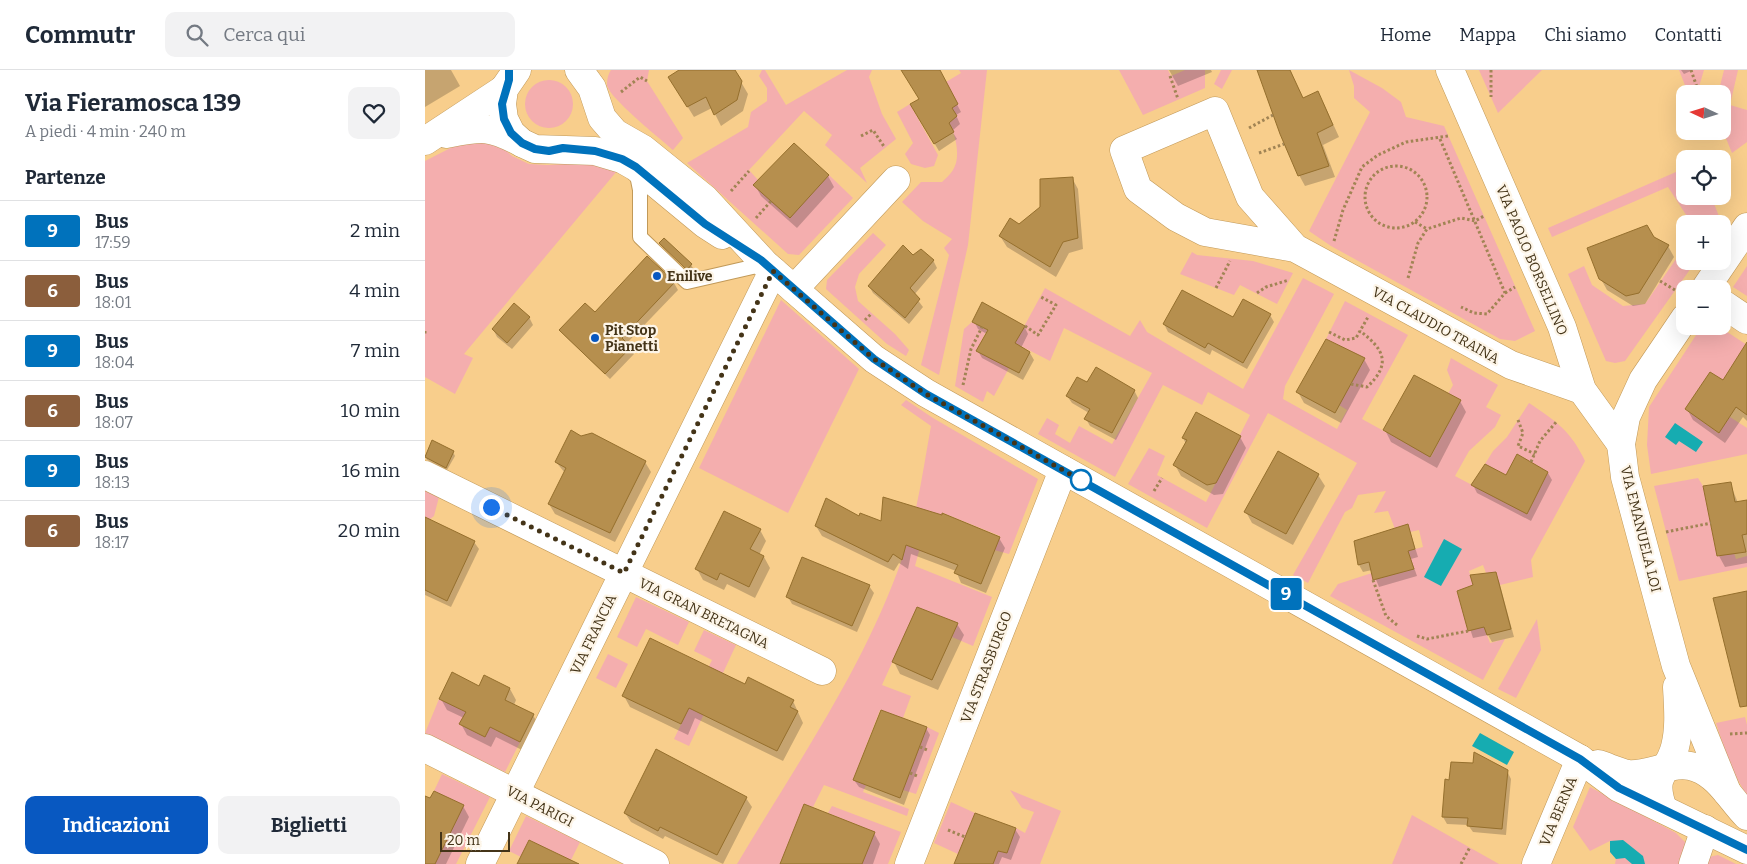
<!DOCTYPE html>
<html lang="it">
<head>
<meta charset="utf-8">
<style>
  :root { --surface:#fff; --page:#f2f2f3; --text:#1f2937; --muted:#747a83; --line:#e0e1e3; --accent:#0858c1 }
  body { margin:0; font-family:Bitter,serif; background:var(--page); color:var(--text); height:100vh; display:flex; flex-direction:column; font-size:19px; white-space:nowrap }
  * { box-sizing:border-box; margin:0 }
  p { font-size:16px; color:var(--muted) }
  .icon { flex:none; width:28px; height:28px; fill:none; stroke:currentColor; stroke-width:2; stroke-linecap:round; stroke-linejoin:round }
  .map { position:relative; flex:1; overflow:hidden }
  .details { display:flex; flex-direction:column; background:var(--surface); width:425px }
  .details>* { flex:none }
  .badge { padding:0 10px; border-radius:4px; font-size:18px; line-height:32px }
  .needle { width:32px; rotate:274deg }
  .fabs { position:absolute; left:1251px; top:15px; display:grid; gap:10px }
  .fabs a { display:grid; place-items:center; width:55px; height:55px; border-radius:10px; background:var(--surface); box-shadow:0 5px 20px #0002; font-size:25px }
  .scale { position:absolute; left:15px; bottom:12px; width:70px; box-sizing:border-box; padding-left:5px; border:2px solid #443418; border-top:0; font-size:14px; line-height:18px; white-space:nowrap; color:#443418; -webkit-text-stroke:4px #fdf5e8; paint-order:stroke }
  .you { position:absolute; width:25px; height:25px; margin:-12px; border:4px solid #fff; border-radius:50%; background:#1a73e8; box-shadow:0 0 0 8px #1a73e833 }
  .map>.badge { position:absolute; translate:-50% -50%; box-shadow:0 0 0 2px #fff }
  h2 { padding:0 25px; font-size:19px; line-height:45px }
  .round { display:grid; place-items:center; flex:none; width:52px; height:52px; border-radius:10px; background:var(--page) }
  .summary { display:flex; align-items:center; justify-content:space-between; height:85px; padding:0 25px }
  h1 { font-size:24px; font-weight:700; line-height:38px }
  .primary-button { display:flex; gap:10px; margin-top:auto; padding:10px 25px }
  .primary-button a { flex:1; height:58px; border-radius:10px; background:var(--accent); color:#fff; font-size:20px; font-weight:700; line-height:58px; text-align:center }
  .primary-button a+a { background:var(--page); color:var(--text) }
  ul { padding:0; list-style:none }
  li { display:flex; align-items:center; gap:15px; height:60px; padding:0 25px; border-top:1px solid var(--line) }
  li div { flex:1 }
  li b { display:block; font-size:19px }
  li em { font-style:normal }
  li .badge { min-width:55px; font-weight:700; text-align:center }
  header { display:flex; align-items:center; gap:30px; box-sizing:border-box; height:70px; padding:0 25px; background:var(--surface); border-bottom:1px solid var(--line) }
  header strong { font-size:24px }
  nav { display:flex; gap:28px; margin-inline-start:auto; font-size:18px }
  .search { width:350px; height:45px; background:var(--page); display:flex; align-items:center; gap:12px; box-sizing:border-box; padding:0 18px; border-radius:10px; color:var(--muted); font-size:19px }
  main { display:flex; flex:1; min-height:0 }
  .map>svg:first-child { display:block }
</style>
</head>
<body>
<header>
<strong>Commutr</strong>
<div class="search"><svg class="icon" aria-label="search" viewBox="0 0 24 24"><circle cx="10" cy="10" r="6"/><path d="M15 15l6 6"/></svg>Cerca qui</div>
<nav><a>Home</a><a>Mappa</a><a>Chi siamo</a><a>Contatti</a></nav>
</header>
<main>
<section class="details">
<div class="summary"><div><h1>Via Fieramosca 139</h1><p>A piedi · 4 min · 240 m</p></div><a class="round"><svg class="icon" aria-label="heart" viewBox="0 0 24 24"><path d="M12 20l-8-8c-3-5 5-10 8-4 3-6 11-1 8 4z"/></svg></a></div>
<h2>Partenze</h2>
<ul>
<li><span class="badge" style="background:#0072bc;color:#fff">9</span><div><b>Bus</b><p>17:59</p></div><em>2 min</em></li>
<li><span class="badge" style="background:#8b5e3c;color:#fff">6</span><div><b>Bus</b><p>18:01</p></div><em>4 min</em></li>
<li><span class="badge" style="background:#0072bc;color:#fff">9</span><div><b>Bus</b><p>18:04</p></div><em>7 min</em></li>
<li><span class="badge" style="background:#8b5e3c;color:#fff">6</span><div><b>Bus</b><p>18:07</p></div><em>10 min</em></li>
<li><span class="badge" style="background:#0072bc;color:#fff">9</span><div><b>Bus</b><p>18:13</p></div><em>16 min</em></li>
<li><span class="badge" style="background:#8b5e3c;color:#fff">6</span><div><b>Bus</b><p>18:17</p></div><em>20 min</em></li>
</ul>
<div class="primary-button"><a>Indicazioni</a><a>Biglietti</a></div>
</section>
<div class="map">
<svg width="1322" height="794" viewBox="0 0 1322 794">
  <rect width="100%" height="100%" fill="#f8ce8c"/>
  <!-- green -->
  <g fill="#f4aeae">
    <path d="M186,0H224L222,11L258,68L248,80C236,69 184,28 182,15C182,9 183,4 186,0Z"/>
    <path d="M337,0H340L361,35L422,0H447L444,7L457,44L471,69L435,98L442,113L400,75L407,65L379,41L324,100L333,110L329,115L365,147L404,105L428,128L374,185L363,184L262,93L323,57L326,42L342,31V18L334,6Z"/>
    <path d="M534,0H562L543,175L514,305L496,295L524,185L519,178L527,169L498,151L477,132L496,112H517C520,109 525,105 528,100C536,88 531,65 524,53L532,46L527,38L521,12L536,3Z"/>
    <path d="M694,0H743L746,6L760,0H780V18L718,45Z"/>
    <path d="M796,0H807L797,19L789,14Z"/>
    <path d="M924,0L957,18L976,32L981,47L1019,56L1110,261L1090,271L1075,269L906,176L884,161L945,42L929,28V16Z"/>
    <path d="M1054,0H1117L1073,43Z"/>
    <path d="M1254,0H1279L1273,20L1263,23Z"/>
    <path d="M1299,0H1313L1305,35L1322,40V72L1307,83L1298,61V24H1293Z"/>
    <circle cx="124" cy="34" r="24"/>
    <path d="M485,34L513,85L509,96L500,98L486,94L480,84L488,73L472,42Z"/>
    <path d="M47,67L76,76L87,86L104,94L122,95L163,93L192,101L39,284L48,288L30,324L0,307V91Z"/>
    <path d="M1260,98V126H1286L1297,154H1267L1243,117L1127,167L1123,158Z"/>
    <path d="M448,163L461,175L434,204L430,217L433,231L470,264L484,280L481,286L462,274L401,219L402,210Z"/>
    <path d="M1260,176V191H1271L1200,291L1190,293L1181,291L1143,204L1159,196L1167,215L1198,236L1220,234Z"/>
    <path d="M767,182L772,185L828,191L868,203L852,234L815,215L809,225L755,204Z"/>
    <path d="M1322,196V226L1308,217Z"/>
    <path d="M878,208L909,224L860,316L858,329L912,359L922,340L914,335L940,289L901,269L920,231L983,265L937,349L1006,387L1035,331L1023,324L1028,315L1022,300L1026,288L1073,315L1061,337L1076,345L1070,357L1044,381L1030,406L1102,444L1123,402L1092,384L1081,405L1060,394L1068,381L1082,367L1104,333C1131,351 1146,361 1160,391L1106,490L1108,507L1075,515L1071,502L1061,503L1058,495L1044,501L1048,515L1032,521L1043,561L1059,557L1065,573L1080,569L1058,610L905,526L913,514L947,503L949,510L989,499L983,481L998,477L994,460L985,462L983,454L970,459L963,441L949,443L961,421L933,425L927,438L920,442L883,513L868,505L932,393L843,343L782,458L703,414L724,378L740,386L732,405L781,432L825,345L783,322L777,335L738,315L690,407L613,364L622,348L634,355L630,364L645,373L654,356L687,374L727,303L639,258L625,291L590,273L620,218L705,266L715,250L722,262L818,319Z"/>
    <path d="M356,230L434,299L363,443L274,398Z"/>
    <path d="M547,252L562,260L551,281L584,298L569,326L562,321L558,332L530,316L539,259Z"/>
    <path d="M1277,256H1293L1322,275L1298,310L1285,302L1260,339L1293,363L1305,347L1322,358V384L1226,404L1222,375L1224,337Z"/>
    <path d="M481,330L508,348L613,409L584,484L569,480L575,466L518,443L501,482L494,481L490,496L567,527L548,576L527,567L533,553L492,537L457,615L486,626L478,648L455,640L428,710L441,715L438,722L484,739L482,746L399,715L388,737L379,734L356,792L360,794H312C371,695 439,598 477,489C492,446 498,400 506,356L476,335Z"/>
    <path d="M1273,408L1278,416L1292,486L1309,483L1311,489L1322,486V497L1254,511L1229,416Z"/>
    <path d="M0,420L14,427L9,446L0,453Z"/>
    <path d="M211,527L264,552L253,575L221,559L212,577L192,567Z"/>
    <path d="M1112,549L1116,580L1091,628L1073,619Z"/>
    <path d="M279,560L311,575L264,676L249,669L287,590L269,581Z"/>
    <path d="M183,584L203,594L191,618L171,608Z"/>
    <path d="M14,629L41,642L35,655L60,667L65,657L95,672L80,702L0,663Z"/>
    <path d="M1320,647L1322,655V726L1305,696L1291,653Z"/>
    <path d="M502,657L514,663L491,724L478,720Z"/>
    <path d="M17,704L65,727L31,794H0V788L38,735L9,721Z"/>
    <path d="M1165,717L1251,763L1261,773L1257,794H1190L1191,789L1185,782V771L1165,781L1148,757Z"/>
    <path d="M585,720L636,741L615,794H568L573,781L582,783L591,758L600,763L609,742L597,738Z"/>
    <path d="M526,732L550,743L533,784L509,773Z"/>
    <path d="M407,736L476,762L463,794H437L450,762L403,743Z"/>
    <path d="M987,745L1074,794H967Z"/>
    <path d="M101,746L155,772L146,790L104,770L96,787L84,781Z"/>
    <path d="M1293,785L1311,794H1279L1284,787Z"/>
  </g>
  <!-- water -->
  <g fill="#16acb1">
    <path d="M1250,353L1278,372L1271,382L1254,371L1251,375L1240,367Z"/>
    <path d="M1019,469L1037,479L1016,516L999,507Z"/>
    <path d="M1055,663L1089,682L1082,695L1047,676Z"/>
    <path d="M1198,770L1218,786L1220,794H1207L1200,788L1191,789L1185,782V771Z"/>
  </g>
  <!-- shadow -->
  <g fill="#0003">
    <path d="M0,0H26L35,16L0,37Z"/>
    <path d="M256,0H309L323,24L318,41L296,56L287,38L269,47L251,18Z"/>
    <path d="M477,0H514L536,42L531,45L535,54L527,61L532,69L514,81L486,34L498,33Z"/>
    <path d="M744,0H786L787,2L753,16Z"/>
    <path d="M851,0H865L878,29L892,23L899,34L914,67L898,75L910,107L880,116L874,105Z"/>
    <path d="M1256,0H1268L1259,4Z"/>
    <path d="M403,106L409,117L372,158L336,126L330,115Z"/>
    <path d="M647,108L653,119L658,179L644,183L631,207L582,177L575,166L594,155L616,137Z"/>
    <path d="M1228,168L1243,176L1249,187L1220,234L1208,236L1182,220L1176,209Z"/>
    <path d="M236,173L266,195L268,198L264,202Z"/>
    <path d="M488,187L508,190L512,198L489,225L498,237L484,254L448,223L444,216Z"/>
    <path d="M222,188L249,213L253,220L201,274L209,284L185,309L140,266L136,260L170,244Z"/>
    <path d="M845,245L849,252L822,299L787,280L785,285L743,262L739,254Z"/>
    <path d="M104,247L108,255L87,279L72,267L68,259Z"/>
    <path d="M549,251L599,256L603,264L596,278L605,283L609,290L598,310L557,288L553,281L562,264L553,259Z"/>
    <path d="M939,289L945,300L916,353L879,333L873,322Z"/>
    <path d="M1322,296V351L1318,347L1300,373L1268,350L1262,339Z"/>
    <path d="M662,313L709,320L713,328L691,370L665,356L661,349L664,343L647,333L642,326Z"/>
    <path d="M1035,331L1041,342L1012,398L966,372L960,360Z"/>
    <path d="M815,367L821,378L798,424L789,425L756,406L750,395L761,374L758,368Z"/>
    <path d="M8,372L28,382L30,386L22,400L2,390L0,386Z"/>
    <path d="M1092,386L1123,403L1127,410L1106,451L1052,423L1048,415L1082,407Z"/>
    <path d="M131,392H220L226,402L190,472L130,444L124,434L140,403Z"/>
    <path d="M893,405L900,416L868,475L827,453L821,442Z"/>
    <path d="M1305,413L1313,433L1322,431V493L1300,497L1294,486L1280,417Z"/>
    <path d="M435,448L457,453L574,468L580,478L561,523L536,513L531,501L486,484L483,499L474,493L469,501L397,466L391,456Z"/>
    <path d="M0,455L49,472L54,479L26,537L0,525Z"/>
    <path d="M983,455L993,487L986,489L992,506L954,517L947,500L938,502L934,495Z"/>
    <path d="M335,460L341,471L334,485L339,487L345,498L330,528L302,514L299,520L278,510L272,499Z"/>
    <path d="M1070,503L1074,511L1089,567L1067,572L1063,565L1048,568L1033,522L1050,516Z"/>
    <path d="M444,516L449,523L432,562L367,534L363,527Z"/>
    <path d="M532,554L539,565L513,620L475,604L469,592Z"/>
    <path d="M59,607L85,619L91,630L89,635L108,645L114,656L101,682L71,667L66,677L42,665L36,654L39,648L22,640L16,629L54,617Z"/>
    <path d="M199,626L368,631L378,653L358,691L270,648L263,665L205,637Z"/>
    <path d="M501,658L505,665L479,735L434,717L429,710Z"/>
    <path d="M1082,701L1086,709L1081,765L1048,762L1043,755L1022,754L1018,747Z"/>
    <path d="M0,727L38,736L44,747L21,794H6L0,791Z"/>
    <path d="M321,728L327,737L298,794L240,766L238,769L206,752L200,743Z"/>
    <path d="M590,759L595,767L586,790L577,787L574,794H531Z"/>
    <path d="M449,763L455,774L448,794H358Z"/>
  </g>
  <!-- building -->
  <g fill="#b68f4e" stroke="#956f2d">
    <path d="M254,0H310L317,11L312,30L289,45L281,27L262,37L243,7Z"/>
    <path d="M476,0H515L533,34L527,38L532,46L524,53L529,62L509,74L485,34L494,29Z"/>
    <path d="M832,0H865L878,28L893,21L908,55L892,63L904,96L873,106L855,64Z"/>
    <path d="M369,73L404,105L365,148L328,115Z"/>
    <path d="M648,107L653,168L638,172L625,197L574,166L585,148L594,154L615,137V109Z"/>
    <path d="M1222,155L1229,167L1244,175L1214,223L1201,226L1174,209L1162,178Z"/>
    <path d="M239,168L267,194L262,200L234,173Z"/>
    <path d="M478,175L488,185L496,179L509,190L485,218L495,229L480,248L443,216Z"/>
    <path d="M222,186L250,212L197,268L206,277L180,304L134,260L160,233L170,242Z"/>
    <path d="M757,220L808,247L818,229L846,244L818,293L783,273L780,278L738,254Z"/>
    <path d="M557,232L600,256L590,273L605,282L594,303L551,281L563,260L547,252Z"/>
    <path d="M89,233L105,247L82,273L67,259Z"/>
    <path d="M901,269L940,288L910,343L871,322Z"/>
    <path d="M1322,272V345L1311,337L1294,363L1260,339L1285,302L1298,310Z"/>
    <path d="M671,297L710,320L687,363L659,349L665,339L641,326L652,307L662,312Z"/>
    <path d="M989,305L1036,330L1005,387L958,360Z"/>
    <path d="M771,342L816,366L791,413L782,415L748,395L762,370L757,368Z"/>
    <path d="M146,360L156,366L167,363L221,391L185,463L123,434L141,398L130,392Z"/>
    <path d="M7,370L29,381L21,398L0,387Z"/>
    <path d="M853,381L894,404L861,464L819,442Z"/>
    <path d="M1092,384L1123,402L1102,444L1046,415L1060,394L1081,405Z"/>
    <path d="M1306,412L1310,432L1322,430V464L1317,465L1321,482L1292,486L1278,416Z"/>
    <path d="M458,427L517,445V443L575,467L556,514L529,503L533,495L481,475L477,490L468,484L463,492L390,456L401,428L434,446L435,443L456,451Z"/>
    <path d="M299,441L336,459L325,479L339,486L324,517L295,503L292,510L270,499Z"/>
    <path d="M0,447L50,471L22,531L0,520Z"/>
    <path d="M983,454L990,479L983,481L989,499L948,510L944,492L933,495L929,471Z"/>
    <path d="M377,487L445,515L427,556L361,527Z"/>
    <path d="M1071,502L1086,559L1062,565L1059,557L1043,561L1032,521L1048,515L1045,505Z"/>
    <path d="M1322,521V636L1315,637L1288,528Z"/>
    <path d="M492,537L533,553L507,610L467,592Z"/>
    <path d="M225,568L320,614L323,607L369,630L365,637L373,641L352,681L264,638L256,654L197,626Z"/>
    <path d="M27,602L54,616L59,605L85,618L80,630L109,644L95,672L65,657L60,667L34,654L41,642L14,629Z"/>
    <path d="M456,640L502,657L475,728L428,710Z"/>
    <path d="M231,679L322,727L292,785L235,757L233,761L199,743Z"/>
    <path d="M1049,682L1083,700L1077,759L1042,756L1043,748L1017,747L1020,709L1024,710L1026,692L1048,693Z"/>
    <path d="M9,721L39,735L10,794H0V726L5,728Z"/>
    <path d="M379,734L450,762L437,794H355Z"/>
    <path d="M550,743L591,758L582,783L573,781L568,794H529Z"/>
    <path d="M104,770L154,794H92Z"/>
  </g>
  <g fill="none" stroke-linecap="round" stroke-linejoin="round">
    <!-- lane casing -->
    <g stroke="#c19958" stroke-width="16">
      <path id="lane" d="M211,100L215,120V167L262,212L340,194"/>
    </g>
    <!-- street casing -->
    <g stroke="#c19958" stroke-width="29">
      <g id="street">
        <path d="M1025,0L1137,257L1157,320L1196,374"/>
        <path d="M21,64C57,57 64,55 97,73"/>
        <path d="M0,71L79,19"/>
        <path d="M870,178L825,127L790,41L699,80L713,119L751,147L780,162L870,178L1086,295L1157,320"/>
        <path d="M369,219L471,110"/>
        <path d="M1280,219L1322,157"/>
        <path d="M1298,234L1322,250"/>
        <path d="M1260,248L1218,310L1201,347L1196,374L1200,407L1251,596L1302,722"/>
        <path d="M0,405L397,601"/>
        <path d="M0,678L230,794"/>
        <path d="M1238,739C1225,702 1243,705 1250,677C1255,657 1253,637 1252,617"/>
        <path d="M55,794L348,201"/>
        <path d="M484,794L638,400"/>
        <path d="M1111,794L1155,689"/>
        <path d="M1268,794L1280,759"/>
      </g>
    </g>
    <!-- secondary casing -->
    <g stroke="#c19958" stroke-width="29">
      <g id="secondary">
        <path d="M92,0L79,19L77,34L79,49L86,63L97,73L110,79L170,81L197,89L211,97L280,154L297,165"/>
        <path d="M154,0L167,18L177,48L190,63L218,79L280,129L340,194L449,289L501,323L1155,689L1194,718L1322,780"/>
        <path d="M1173,694C1183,697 1193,702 1203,704C1225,706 1250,689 1272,698C1294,706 1306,730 1322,746"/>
      </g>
    </g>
    <!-- path -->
    <g stroke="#a18454" stroke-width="3" stroke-dasharray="2.5 2.5" stroke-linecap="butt">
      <path d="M1066,0V27"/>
      <path d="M1266,0L1273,20"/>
      <path d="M745,6L753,29"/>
      <path d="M196,22L215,7L222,11"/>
      <path d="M824,58L848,45"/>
      <path d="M436,66L448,60L460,78"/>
      <path d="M1015,69L1080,223L1062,244L1049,243L1036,237"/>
      <path d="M834,83L859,74"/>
      <circle cx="971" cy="127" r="31"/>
      <path d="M306,121L324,101"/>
      <path d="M331,148L346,131"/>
      <path d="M990,152L1002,159"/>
      <path d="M909,171L918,140L937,97L953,85L981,72L1023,66"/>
      <path d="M983,208L993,173L1002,159L1036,148L1050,151L1059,146"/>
      <path d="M1235,211L1250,220"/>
      <path d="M791,218L805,191"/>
      <path d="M832,223L841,217L864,210"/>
      <path d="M1080,223L1090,217"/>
      <path d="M440,250L447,243"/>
      <path d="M600,256L613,265L631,235L616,227"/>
      <path d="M0,261V266"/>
      <path d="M904,262L920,270L931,268L943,247"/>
      <path d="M926,314L942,317C967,294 959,279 935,261"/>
      <path d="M538,315L546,279L557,257"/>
      <path d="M1093,350L1098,363L1093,376L1110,384"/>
      <path d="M1106,392L1115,371L1132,351"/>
      <path d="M729,421L737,408"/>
      <path d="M1241,462L1286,453"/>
      <path d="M948,510L961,546L972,555"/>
      <path d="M992,566L1002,569L1043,561"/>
      <path d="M1305,664L1322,663"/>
      <path d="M495,677L502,680"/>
      <path d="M485,703L492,706"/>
      <path d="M523,760L540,767"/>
      <path d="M1036,794L1045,777"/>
    </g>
    <!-- lane -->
    <use href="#lane" stroke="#fff" stroke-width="14"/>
    <!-- street -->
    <use href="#street" stroke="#fff" stroke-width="28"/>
    <!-- secondary -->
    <use href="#secondary" stroke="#fff" stroke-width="28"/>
  </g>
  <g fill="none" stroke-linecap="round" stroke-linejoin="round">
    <!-- line casing -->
    <g stroke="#fff" stroke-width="11">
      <path id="line" d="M84,0V10L77,34L79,49L86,63L97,73L110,79L124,81L138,78L170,81L197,89L211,97L280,154L336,190L449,289L501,324L1155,689L1194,718L1322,780"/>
    </g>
    <!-- line -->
    <use href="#line" stroke="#0072bc" stroke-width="8"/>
    <!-- walk -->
    <path stroke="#443418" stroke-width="5" stroke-dasharray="0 9" d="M66,437L199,503L348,201L449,289L501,324L656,410"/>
  </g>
  <!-- markers -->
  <g fill="#0858c1" stroke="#fdf5e8" stroke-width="2">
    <circle cx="232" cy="206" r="5"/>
    <circle cx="170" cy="268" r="5"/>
  </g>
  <circle fill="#fff" stroke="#0072bc" stroke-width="2.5" cx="656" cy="410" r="10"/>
  <g text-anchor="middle" stroke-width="4.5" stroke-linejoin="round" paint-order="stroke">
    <!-- street labels -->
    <g font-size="14" fill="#443418" stroke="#fdf5e8">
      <text transform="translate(1107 190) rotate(67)" y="5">VIA PAOLO BORSELLINO</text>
      <text transform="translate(1011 255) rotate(29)" y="5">VIA CLAUDIO TRAINA</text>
      <text transform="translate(1216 459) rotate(76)" y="5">VIA EMANUELA LOI</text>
      <text transform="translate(279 543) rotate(26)" y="5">VIA GRAN BRETAGNA</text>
      <text transform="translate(168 564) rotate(-64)" y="5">VIA FRANCIA</text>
      <text transform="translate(561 597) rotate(-69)" y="5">VIA STRASBURGO</text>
      <text transform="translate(115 736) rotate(27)" y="5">VIA PARIGI</text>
      <text transform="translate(1133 741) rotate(-67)" y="5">VIA BERNA</text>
    </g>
    <!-- poi labels -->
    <g font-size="14" font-weight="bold" fill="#443418" stroke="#fdf5e8" text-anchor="start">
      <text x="242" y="211">Enilive</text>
      <text x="180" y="265">Pit Stop<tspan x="180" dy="16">Pianetti</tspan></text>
    </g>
  </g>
</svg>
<div class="fabs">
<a><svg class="needle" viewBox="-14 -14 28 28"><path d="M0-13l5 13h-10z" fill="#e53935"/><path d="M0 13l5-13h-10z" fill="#747a83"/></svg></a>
<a><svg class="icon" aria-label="locate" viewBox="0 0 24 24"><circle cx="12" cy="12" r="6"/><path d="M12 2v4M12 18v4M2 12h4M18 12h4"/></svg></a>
<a>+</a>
<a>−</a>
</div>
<div class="scale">20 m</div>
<div class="you" style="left:66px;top:437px"></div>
<b class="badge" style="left:861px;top:524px;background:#0072bc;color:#fff">9</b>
</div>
</main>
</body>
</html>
